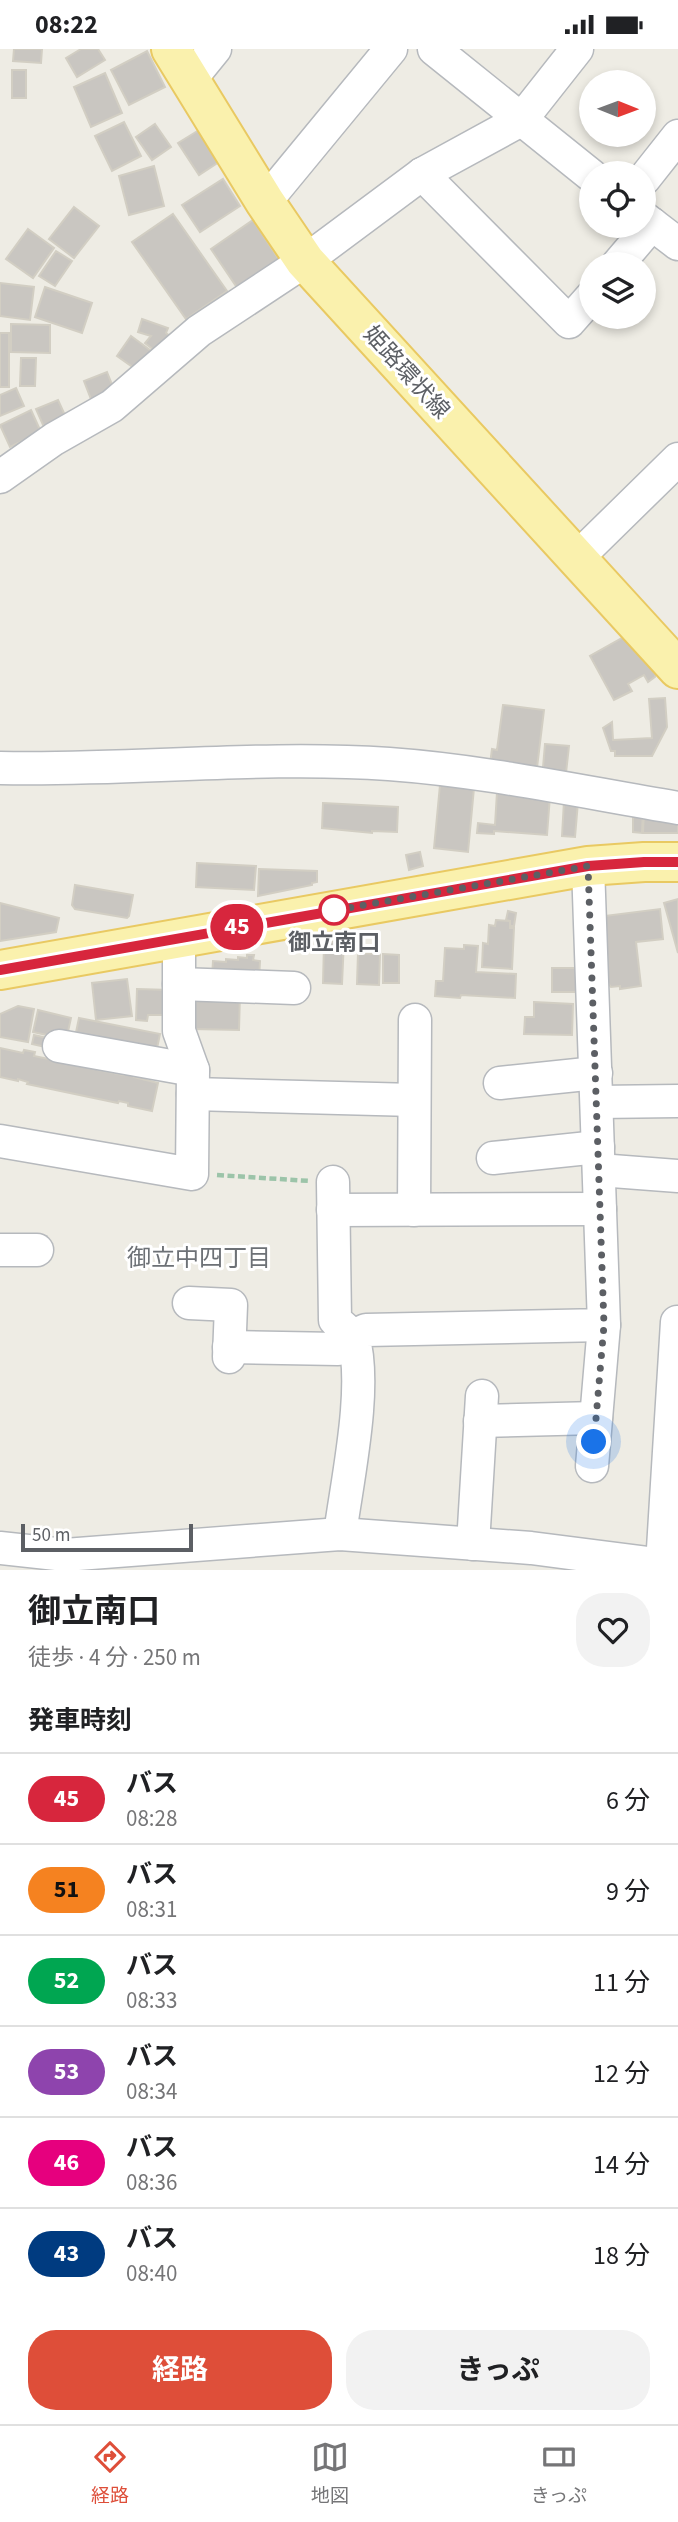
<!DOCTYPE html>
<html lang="ja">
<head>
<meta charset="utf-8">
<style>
  :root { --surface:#fff; --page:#f2f2f2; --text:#202124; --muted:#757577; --line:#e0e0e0; --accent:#de4e39 }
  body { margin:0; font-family:"Source Sans 3","Noto Sans JP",sans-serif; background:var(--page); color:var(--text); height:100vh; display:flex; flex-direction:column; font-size:26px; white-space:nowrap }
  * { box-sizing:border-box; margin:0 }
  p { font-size:23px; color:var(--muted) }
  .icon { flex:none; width:38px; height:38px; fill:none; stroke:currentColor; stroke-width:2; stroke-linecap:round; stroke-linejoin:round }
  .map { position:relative; height:1521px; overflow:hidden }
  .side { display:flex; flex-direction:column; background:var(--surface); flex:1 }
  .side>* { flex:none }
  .badge { padding:0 14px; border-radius:23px; font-size:24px; line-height:46px }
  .needle { width:46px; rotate:91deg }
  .buttons { position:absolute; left:579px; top:21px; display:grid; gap:14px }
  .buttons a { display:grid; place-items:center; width:77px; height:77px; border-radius:50%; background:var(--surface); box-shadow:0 4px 10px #0003; font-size:35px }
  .scale { position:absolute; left:21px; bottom:18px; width:172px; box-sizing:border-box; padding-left:7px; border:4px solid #5c5f64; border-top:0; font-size:19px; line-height:24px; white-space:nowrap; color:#5c5f64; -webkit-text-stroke:5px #fff; paint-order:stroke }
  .you { position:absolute; width:35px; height:35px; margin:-18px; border:5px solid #fff; border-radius:50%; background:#1a73e8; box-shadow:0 0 0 10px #1a73e833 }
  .map>.badge { position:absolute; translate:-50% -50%; box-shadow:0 0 0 4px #fff }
  h2 { padding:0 28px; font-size:26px; line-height:63px }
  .round { display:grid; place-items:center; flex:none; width:74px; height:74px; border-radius:28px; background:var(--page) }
  .head { display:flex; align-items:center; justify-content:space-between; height:119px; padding:0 28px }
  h1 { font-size:33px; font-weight:700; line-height:52px }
  .button { display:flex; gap:14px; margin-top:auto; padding:14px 28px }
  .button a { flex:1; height:80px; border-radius:28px; background:var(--accent); color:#fff; font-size:28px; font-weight:700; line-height:80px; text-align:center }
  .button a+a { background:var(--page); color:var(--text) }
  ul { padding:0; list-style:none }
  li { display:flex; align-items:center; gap:21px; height:91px; padding:0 28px; border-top:2px solid var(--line) }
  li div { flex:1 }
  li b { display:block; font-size:26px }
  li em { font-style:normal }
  li .badge { min-width:77px; font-weight:700; text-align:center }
  .status { display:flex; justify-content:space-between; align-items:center; height:49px; padding:0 35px; background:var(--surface); direction:ltr }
  .status svg { height:19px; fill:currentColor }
  .menu { display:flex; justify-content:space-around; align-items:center; height:98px; border-top:2px solid var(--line); background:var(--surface); font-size:19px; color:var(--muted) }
  .menu a { display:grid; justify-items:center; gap:4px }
  .menu .on { color:var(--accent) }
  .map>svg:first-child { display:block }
</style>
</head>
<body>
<div class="status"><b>08:22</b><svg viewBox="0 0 49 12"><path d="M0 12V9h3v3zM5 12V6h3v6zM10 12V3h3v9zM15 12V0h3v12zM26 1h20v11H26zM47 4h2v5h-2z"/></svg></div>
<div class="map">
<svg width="678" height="1521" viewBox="0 0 678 1521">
  <rect width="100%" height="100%" fill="#eeece4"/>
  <!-- building -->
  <g fill="#c9c6c1" stroke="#d2cec3" stroke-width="2">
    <path d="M14,0H42L41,14L13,12Z"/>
    <path d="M81,0H98L105,11L77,28L66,9Z"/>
    <path d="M147,2L165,38L129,56L111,21Z"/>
    <rect x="12" y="21" width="14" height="28"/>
    <path d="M105,24L122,64L91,78L74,38Z"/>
    <path d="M124,73L141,107L112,122L95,87Z"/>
    <path d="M155,75L171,98L152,111L136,88Z"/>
    <path d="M199,81L219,113L199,126L178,94Z"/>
    <path d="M154,117L164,157L129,166L119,127Z"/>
    <path d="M223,130L240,157L200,183L182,156Z"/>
    <path d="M74,158L99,177L74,209L49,190Z"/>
    <path d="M173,165L227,242L186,270L132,193Z"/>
    <path d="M253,171L280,212L238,240L211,200Z"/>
    <path d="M28,180L54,199L33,229L6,210Z"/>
    <path d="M56,202L72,212L55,237L39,227Z"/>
    <path d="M0,234L34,238L30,271L0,267Z"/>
    <path d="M45,238L92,254L82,284L35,268Z"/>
    <path d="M142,270L168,279L166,284L176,292L164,309L145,294L151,287L138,283Z"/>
    <path d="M11,275L50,276V304L11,303Z"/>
    <rect x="0" y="284" width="9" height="54"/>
    <path d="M131,287L158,307L144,326L117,307Z"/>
    <path d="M21,309H36L35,337H20Z"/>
    <path d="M107,323L117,348L94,358L84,332Z"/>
    <path d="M16,339L24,357L0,367V346Z"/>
    <path d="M58,351L69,375L47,385L36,360Z"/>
    <path d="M31,361L41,383L10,398L0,376Z"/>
    <path d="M629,585L657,622L655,628L648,633L644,626L628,635L632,642L614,651L590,607Z"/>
    <path d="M665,649L667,678L652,707H615V702H611L603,679L612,673L613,691L652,689L649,650Z"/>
    <path d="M503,656L544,661L536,727L490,715L492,700L497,701Z"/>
    <path d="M545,695L569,697L565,733L542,730Z"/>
    <path d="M440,736L474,739L468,803L434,799Z"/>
    <path d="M497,743L550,747L547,786L494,782V785L477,784L478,774L495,776Z"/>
    <path d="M564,752L578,753L575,788L562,787Z"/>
    <path d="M323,754L398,758L397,783L372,782V784L322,779Z"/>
    <path d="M633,760H643L642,784L633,783Z"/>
    <path d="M644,760L678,768V784H643Z"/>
    <path d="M420,803L423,817L409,821L406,806Z"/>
    <path d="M197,814L256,817L254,841L196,838Z"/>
    <path d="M259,820L317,822V833L312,834V836L258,847Z"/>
    <path d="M75,836L133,846L129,867L127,869L75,860L72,856Z"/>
    <path d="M678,850V904L664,854Z"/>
    <path d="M0,854L59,869L56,883L0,892Z"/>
    <path d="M660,860L663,890L636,893L641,937L620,940V937L611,938L608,934L599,862L605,867Z"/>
    <path d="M508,862L516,864L514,877H510V872L506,871Z"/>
    <path d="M496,871L510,872V879H514L512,920L482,918L483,894L488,895L489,876L495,877Z"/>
    <path d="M344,891L342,935L323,934L324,894Z"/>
    <path d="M464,896L478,897L476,923L516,925L515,949L461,946L460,949L435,947L436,932H443L445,899L464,900Z"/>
    <path d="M358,904L380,905L379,936L357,935Z"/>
    <path d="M383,905L399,906V934H383Z"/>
    <path d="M247,906H254L253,911L260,912L259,931L212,928L213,912L226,913V910L238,911V908L247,909Z"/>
    <rect x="552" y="919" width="25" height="24"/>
    <path d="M127,930L132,967L96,971L92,934Z"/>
    <path d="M137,940L170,941V966H148L147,972L136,971Z"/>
    <path d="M194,944L240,945L239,981L193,980Z"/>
    <path d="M534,953L573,955L572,986L524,985L525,968H534Z"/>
    <path d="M18,957L34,960L28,993L0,988V965Z"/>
    <path d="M38,961L71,969L67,987H51L33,983Z"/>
    <path d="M79,969L160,985L155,1009L74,993Z"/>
    <path d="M34,986L52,990L50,999L32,995Z"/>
    <path d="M0,999L23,1004L24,1001L35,1003L34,1007L88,1018V1015L99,1017L98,1021L124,1026L125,1023L135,1025L134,1028L158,1034L152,1062L128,1057V1054L119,1052L118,1054L27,1035L28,1033L18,1030V1032L0,1028Z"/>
  </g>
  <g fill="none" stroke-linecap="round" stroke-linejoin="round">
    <!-- minor casing -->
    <g stroke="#b6b9bd" stroke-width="35">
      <g id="minor">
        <path d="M434,0L592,127"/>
        <path d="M189,32L215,0"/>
        <path d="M422,125L569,273L592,247"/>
        <path d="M644,130L678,87"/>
        <path d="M265,153L391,0"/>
        <path d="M644,169L678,195"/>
        <path d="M618,215L652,175"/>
        <path d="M0,428L54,390L112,357L199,282L305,212L422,125L521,71L577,0"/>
        <path d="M577,509L678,410"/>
        <path d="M0,719C129,722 259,706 389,715C486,722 582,743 678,759"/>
        <path d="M179,935L294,939"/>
        <path d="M59,997L193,1021"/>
        <path d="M500,1034L596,1024"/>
        <path d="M193,1045L414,1051"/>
        <path d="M597,1053L678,1052"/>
        <path d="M0,1092L192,1125L193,1021L179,982V889"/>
        <path d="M493,1109L598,1098"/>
        <path d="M599,1121L678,1127"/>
        <path d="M333,1161L600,1160"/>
        <path d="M414,1161L415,971"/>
        <path d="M0,1201H37"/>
        <path d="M189,1254L231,1256L229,1308"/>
        <path d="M229,1298L338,1300L353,1287L335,1271L333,1133"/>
        <path d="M480,1372L596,1369"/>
        <path d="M592,1417L604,1276"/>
        <path d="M340,1485C347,1432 368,1337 353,1287L366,1281L604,1276L588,817"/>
        <path d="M473,1495L482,1347"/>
        <path d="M0,1499L65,1506L340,1485L531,1499L678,1518"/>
        <path d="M662,1516L677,1273"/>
      </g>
    </g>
    <!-- major casing -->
    <g stroke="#e9c962" stroke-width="42">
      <g id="major">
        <path d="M171,0L265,153L305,212L678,620"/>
        <path d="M0,921L588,817L644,813H678"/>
      </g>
    </g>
    <!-- path -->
    <path stroke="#9cc4a9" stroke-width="4.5" stroke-dasharray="7 3.5" stroke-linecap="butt" d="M217,1126L310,1132"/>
    <!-- minor -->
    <use href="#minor" stroke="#fff" stroke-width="32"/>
    <!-- major -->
    <use href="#major" stroke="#faf1ad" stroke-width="38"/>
  </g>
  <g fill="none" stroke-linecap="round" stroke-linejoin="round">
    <!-- line casing -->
    <g stroke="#fff" stroke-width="16">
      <path id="line" d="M0,921L588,817L644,813H678"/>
    </g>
    <!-- line -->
    <use href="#line" stroke="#d7263d" stroke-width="10"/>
    <!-- walk -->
    <path stroke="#5c5f64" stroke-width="7" stroke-dasharray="0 12.6" d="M334,861L330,862L588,817L604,1276L594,1393"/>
  </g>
  <!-- markers -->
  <circle fill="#fff" stroke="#d7263d" stroke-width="3.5" cx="334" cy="861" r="14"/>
  <g text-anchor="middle" stroke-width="6" stroke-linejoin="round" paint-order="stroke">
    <!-- street labels -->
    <g font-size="23" fill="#5c5f64" stroke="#fff">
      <text transform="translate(407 323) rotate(48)" y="8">姫路環状線</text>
    </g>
    <!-- stop labels -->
    <g font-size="23" font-weight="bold" fill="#5c5f64" stroke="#fff">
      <text x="334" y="901">御立南口</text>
    </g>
    <!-- neighbourhood labels -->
    <g font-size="24" fill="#6d7176" stroke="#fff">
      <text x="199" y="1217">御立中四丁目</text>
    </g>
  </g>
</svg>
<div class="buttons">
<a><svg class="needle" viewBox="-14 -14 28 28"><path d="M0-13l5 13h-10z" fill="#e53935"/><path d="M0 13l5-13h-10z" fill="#757577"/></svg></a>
<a><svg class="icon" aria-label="locate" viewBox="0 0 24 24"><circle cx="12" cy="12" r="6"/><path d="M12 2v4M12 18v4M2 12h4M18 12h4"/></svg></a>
<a><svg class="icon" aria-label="layers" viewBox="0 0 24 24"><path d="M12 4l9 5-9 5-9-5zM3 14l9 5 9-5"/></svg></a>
</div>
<div class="scale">50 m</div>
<div class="you" style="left:594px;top:1393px"></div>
<b class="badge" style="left:237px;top:878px;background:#d7263d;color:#fff">45</b>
</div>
<section class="side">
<div class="head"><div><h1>御立南口</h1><p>徒歩 · 4 分 · 250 m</p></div><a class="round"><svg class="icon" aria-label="heart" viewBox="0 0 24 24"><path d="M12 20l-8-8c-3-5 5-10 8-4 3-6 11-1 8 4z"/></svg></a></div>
<h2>発車時刻</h2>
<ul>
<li><span class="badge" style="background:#d7263d;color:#fff">45</span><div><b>バス</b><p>08:28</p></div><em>6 分</em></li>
<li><span class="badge" style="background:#f58220;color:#111">51</span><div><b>バス</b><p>08:31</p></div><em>9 分</em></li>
<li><span class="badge" style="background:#00a651;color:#fff">52</span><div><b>バス</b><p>08:33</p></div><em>11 分</em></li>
<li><span class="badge" style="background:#8e44ad;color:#fff">53</span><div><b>バス</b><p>08:34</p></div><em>12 分</em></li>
<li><span class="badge" style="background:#e6007e;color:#fff">46</span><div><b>バス</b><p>08:36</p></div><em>14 分</em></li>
<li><span class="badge" style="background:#003b80;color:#fff">43</span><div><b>バス</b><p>08:40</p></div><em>18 分</em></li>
</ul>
<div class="button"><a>経路</a><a>きっぷ</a></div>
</section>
<nav class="menu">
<a class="on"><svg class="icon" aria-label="directions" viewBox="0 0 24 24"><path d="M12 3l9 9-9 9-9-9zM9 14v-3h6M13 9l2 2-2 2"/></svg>経路</a>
<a><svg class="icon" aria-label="map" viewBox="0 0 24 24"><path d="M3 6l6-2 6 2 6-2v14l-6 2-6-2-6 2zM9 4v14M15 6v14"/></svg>地図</a>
<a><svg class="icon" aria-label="tickets" viewBox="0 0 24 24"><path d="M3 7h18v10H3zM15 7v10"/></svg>きっぷ</a>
</nav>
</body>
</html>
